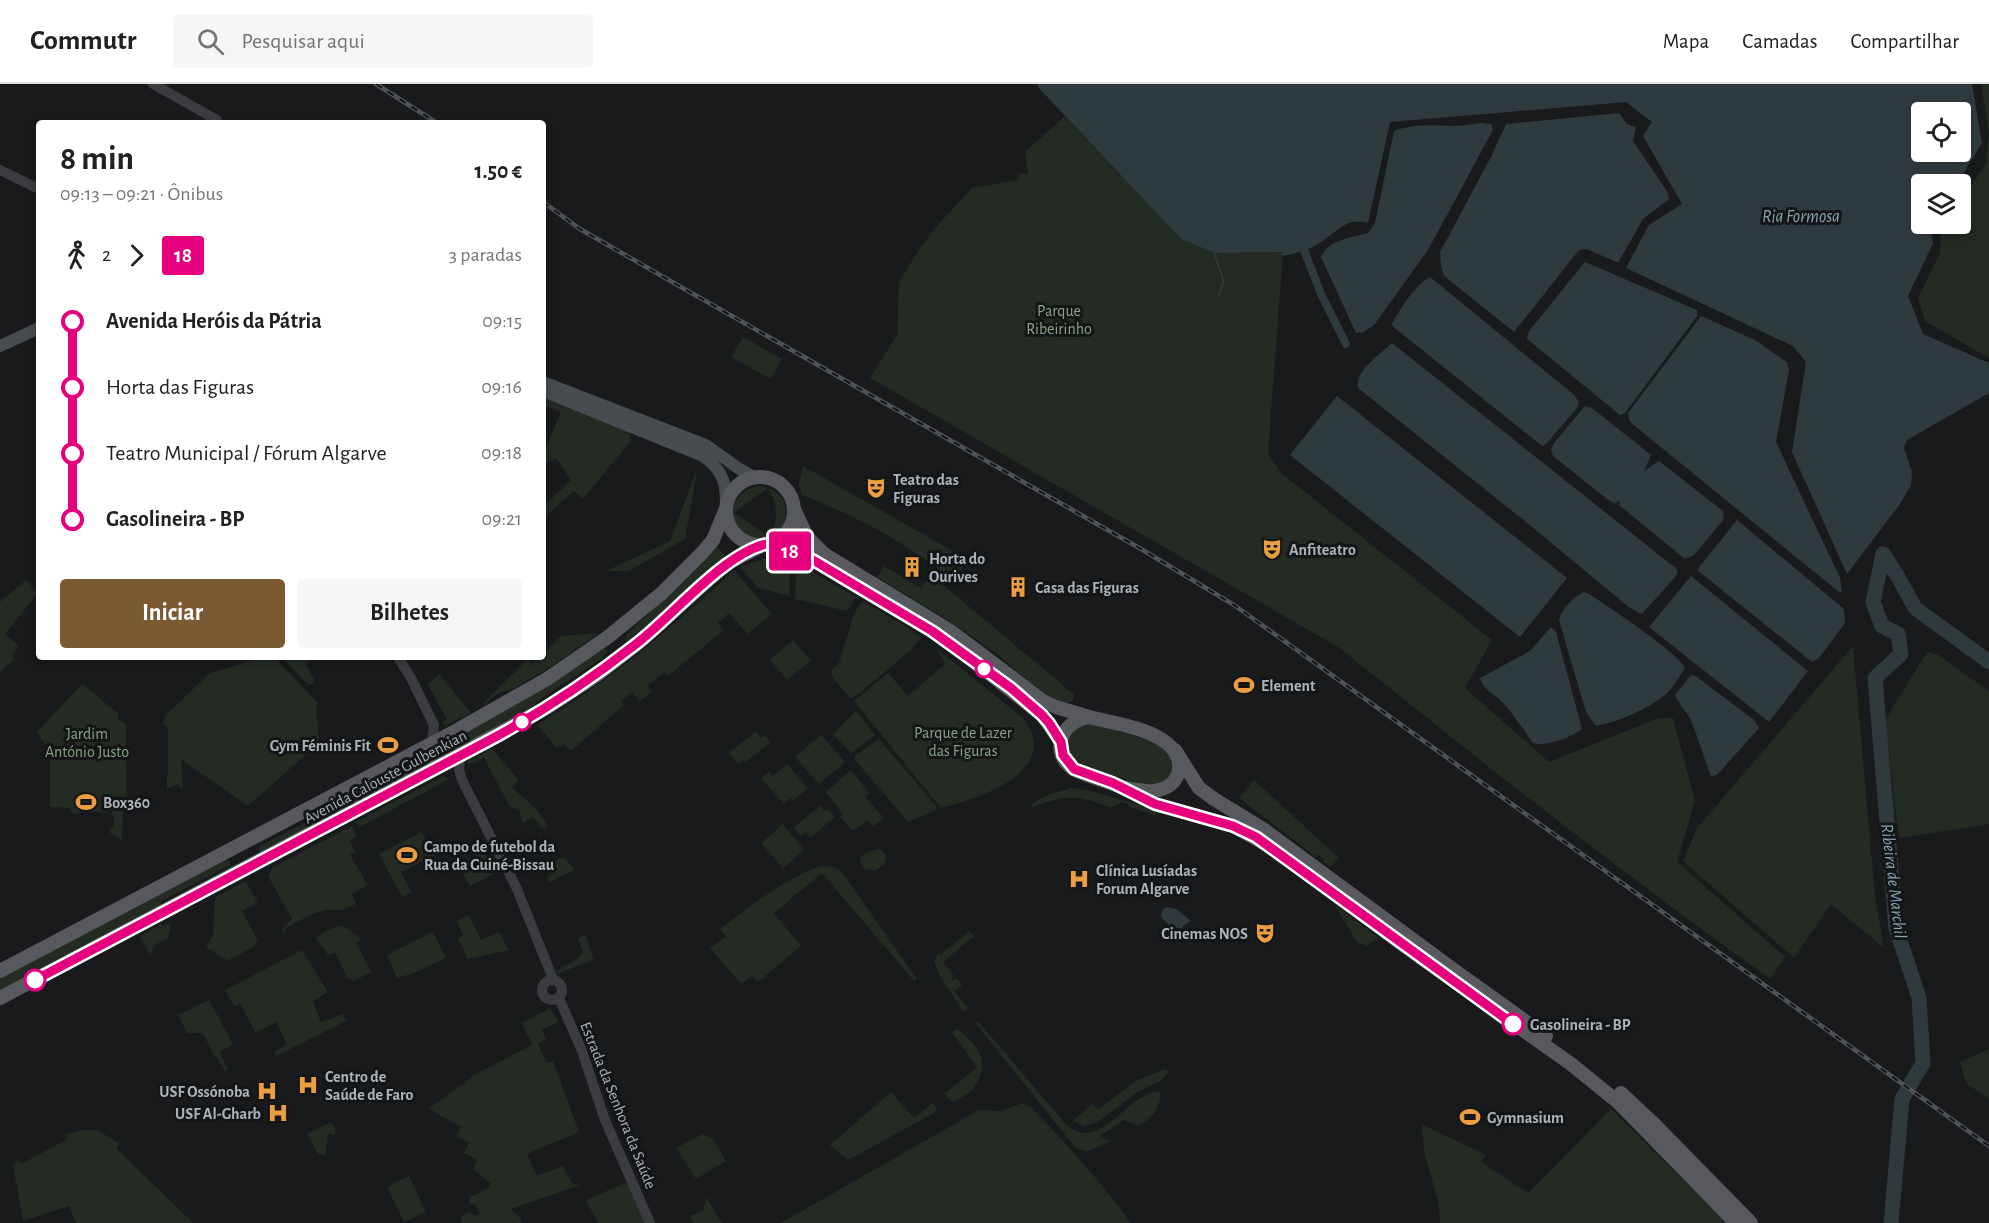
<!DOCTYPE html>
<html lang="pt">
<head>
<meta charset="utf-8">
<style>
  :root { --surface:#fff; --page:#f6f6f6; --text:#202124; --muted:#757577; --line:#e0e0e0; --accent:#7b5931 }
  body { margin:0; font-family:"Alegreya Sans",sans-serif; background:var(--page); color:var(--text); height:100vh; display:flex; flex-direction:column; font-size:22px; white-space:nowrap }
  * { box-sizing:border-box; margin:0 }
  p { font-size:20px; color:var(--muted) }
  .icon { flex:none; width:33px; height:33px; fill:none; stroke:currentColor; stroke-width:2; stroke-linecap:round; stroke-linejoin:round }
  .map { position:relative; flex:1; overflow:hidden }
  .details { position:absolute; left:36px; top:36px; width:510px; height:540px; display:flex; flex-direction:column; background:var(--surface); border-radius:6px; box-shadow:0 3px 9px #0003 }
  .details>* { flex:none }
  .badge { padding:0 12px; border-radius:4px; font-size:21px; line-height:39px }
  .controls { position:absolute; left:1911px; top:18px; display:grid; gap:12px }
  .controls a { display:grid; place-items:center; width:60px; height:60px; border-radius:6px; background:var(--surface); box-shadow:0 3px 9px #0003; font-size:30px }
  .map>.badge { position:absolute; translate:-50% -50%; box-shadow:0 0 0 3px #fff }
  .legs { display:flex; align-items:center; gap:9px; height:66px; padding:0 24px; font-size:20px }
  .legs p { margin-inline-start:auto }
  .headline { display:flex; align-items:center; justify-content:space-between; height:102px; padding:0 24px }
  h1 { font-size:33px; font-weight:700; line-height:45px }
  .button { display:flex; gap:12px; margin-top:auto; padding:12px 24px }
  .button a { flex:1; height:69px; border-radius:6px; background:var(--accent); color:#fff; font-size:24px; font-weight:700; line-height:69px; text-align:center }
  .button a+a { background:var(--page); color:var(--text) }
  ul { padding:0 24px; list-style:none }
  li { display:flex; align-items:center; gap:21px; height:66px; font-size:22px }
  li i { display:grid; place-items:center; width:9px; height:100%; margin:0 8px; background:currentColor }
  li i::after { content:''; width:15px; height:15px; margin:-8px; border:4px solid; border-radius:50%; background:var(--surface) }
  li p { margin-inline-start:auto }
  li:first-child i { background:linear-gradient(#0000 50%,currentColor 0) }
  li:last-child i { background:linear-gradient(currentColor 50%,#0000 0) }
  header { display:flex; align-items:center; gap:36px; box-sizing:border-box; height:84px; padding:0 30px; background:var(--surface); border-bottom:2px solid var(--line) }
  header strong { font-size:28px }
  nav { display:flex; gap:33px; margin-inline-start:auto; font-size:21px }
  .search { width:420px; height:54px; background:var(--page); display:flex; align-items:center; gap:15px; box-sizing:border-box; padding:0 21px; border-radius:6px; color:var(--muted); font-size:22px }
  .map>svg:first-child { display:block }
</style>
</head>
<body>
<header>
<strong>Commutr</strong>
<div class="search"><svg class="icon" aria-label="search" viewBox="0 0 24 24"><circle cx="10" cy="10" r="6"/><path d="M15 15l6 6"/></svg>Pesquisar aqui</div>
<nav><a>Mapa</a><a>Camadas</a><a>Compartilhar</a></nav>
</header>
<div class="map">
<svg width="1989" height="1139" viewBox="0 0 1989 1139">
  <rect width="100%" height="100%" fill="#191a1b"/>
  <!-- green -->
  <g fill="#232b23" fill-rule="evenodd">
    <path d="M1981,0H1989V274L1925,237L1918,214L1940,169L1941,141L1960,140L1961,116L1986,80L1989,49Z"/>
    <path d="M1065,32L1181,155L1215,169L1283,168L1268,369L1281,389L1492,556L1465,604L1549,678L1658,634H1673L1695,717L1677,778L1785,873L1770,895L1666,819L1519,707L1338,563L870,294L897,251L899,198L920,164L936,143L972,104L1019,96V90L1028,89L1025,68Z"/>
    <path d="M743,253L782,275L771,295L731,273Z"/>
    <path d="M543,314L625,346L630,350V358L583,415L574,407L543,434V423L571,396L557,375L548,377L543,381V371L561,328L543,321Z"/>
    <path d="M698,382L685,455L629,487H606L670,457Z"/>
    <path d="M803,382L967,475L954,498C910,460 856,432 802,411L799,400Z"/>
    <path d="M757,402C775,403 790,416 785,435C784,443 778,449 771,453C737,470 713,413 757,402ZM768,404C778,420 779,437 769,452L734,429Z"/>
    <path d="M716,462L727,474L673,523L629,558L625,557L626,551C657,523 686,492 716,462Z"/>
    <path d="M781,474L790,476L789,512L758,504L741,483L763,475Z"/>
    <path d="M797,479L856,513L847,527L795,515Z"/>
    <path d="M884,482L921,504L931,491L1070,607L1074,611L1073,617C1066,620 1059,617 1052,613C1030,601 1013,582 994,568C957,540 917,517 877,493Z"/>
    <path d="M734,486L772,530L747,550L729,529L718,539L724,546L668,592L665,588L648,601L652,607L640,617L632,608L621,617L624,621L571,667L564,660L557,664L537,641C610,597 673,543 734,486Z"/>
    <path d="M26,496L38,509L5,550L19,562L12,571L14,575L0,588V518Z"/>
    <path d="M862,517L892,534L885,542L894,535L921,553L912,565L856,612L850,614L831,591L832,586L839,579L854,530Z"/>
    <path d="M599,549L552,582L511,606C502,606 491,613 486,621L483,619L528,575L532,580L540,573H543V570L561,552Z"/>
    <path d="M793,556L811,577L787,596L770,576Z"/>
    <path d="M1853,562L1875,812L1884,864L1831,820L1794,874L1683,777L1697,744Z"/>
    <path d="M603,564L608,566L603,574L536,618L533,626L260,770L259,763L261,761L326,728L334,718L517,620Z"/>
    <path d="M936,564L1023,634C1029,641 1033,649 1034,659C1035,698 971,716 941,724L854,617L888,589L908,612L945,580Z"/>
    <path d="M1927,568L1938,571L1989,607V740L1899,754L1885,636Z"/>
    <path d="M264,573H274L318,619L316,623L319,655L312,665L248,722L181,675L183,704L181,705L178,700L167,705V693L168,690V644L163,639L166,631L210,589Z"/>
    <path d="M281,573H312L306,579L315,598L309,601Z"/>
    <path d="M439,590L471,629L445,642L442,638L447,635L428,601Z"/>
    <path d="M82,600L119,630L118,635L126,640L127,726H123L122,756L110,749V744L114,743V731H111L113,726L104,729L85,726L75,730L70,728L71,724L50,723V669L37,648Z"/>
    <path d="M856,627L875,651L851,669L833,650Z"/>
    <path d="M1092,639L1158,659L1168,665L1174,684L1169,695L1159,701L1147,702L1080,681C1076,678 1071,675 1069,671C1065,664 1066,649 1074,644C1079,641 1087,640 1092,639Z"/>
    <path d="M756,647L761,654L765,651L771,658L745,678L743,676L738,680L729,669Z"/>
    <path d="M821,651L845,678L819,700L795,673Z"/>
    <path d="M879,655L936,722V726L908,738L855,676V672Z"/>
    <path d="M492,664L519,697L512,703L538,727L548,742L542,745L533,733L523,739L519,726L510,723L484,674L469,681L467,677Z"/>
    <path d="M787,680L808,704L793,717L791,714L784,720L761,694L769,687L773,692Z"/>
    <path d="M851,686L869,709L865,713L884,734L873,742L868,736L853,747L840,733L843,730L826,708Z"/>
    <path d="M443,692L449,695L360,743L356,738Z"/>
    <path d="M1254,696L1339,774L1331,783L1323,778L1325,776L1318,771L1316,773L1239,714Z"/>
    <path d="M1071,704L1086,706L1159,726L1156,732L1128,722V720L1122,718L1110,724C1080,710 1064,711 1033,723L1031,720L1050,710Z"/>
    <path d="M820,722L825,727L828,725L835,733L810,754L806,748L801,752L794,743Z"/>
    <path d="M783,740L804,766L783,784L761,759Z"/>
    <path d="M352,742L357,752L350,757L355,768L350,771L368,801L352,810L356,820L342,826H325L312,830L288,843L285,845V849L282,848V845L292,835L268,792L273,783Z"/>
    <path d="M421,748L435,771L401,788L411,808L402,813L379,770Z"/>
    <path d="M879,765L882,766L886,773L884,781L875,787L864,785L860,779L861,773L868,768Z"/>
    <path d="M484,767L495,789L470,802L458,780Z"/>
    <path d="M564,773L575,786L549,798L547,793L552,791L545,782Z"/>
    <path d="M225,775L230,777V781L226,783L162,817L155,826L0,908V893Z"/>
    <path d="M821,782L834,783L842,788L917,895L914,897L822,789L774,829L801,862L758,898L752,892L741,900L710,864L726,852L720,845C751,822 785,794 821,782Z"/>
    <path d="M245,797L258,818L242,827L258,857L255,859V862L227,877L206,863L213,851L215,814Z"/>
    <path d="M1334,820L1379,854L1370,859L1368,863L1357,858Z"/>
    <path d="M469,831L481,856L499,848L509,866L468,875L458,854L463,851L457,837Z"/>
    <path d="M169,839L171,843L168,854L155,861L150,872L140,852L161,840L162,842Z"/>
    <path d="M338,842L347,844L361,855L356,859L371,888L354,897L347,893L335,868L328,871L316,854L327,846Z"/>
    <path d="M969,847L974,852L943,878L954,892L951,896L952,897L957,894L962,901L954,907L968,924L963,927L941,894L934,878L938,869L940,871Z"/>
    <path d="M433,848L446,874L414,889L397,894L387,871Z"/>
    <path d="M585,850L594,875L558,890L556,887L579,874L583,868L578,855Z"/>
    <path d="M302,866L328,908L313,917L321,938L343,930L346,937L276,972L274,968L287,960L276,938L256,949L240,920L234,922L225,906Z"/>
    <path d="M209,916L233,960L220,968L228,986L225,988L216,971L214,972L203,949H187L178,931Z"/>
    <path d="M550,924L559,938L542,946L546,955L538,960L547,979L553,977L579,1048L527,1070L537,1092L563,1082L572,1099L580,1101L511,1125L521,1135V1139H461V1133L469,1128L475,1132L480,1129L475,1120H469V1113L486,1106L491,1100L473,1085L477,1076L464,1069L469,1059L456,1051L461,1043L432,1027L430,1023L464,1000L472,992L532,961L522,939Z"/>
    <path d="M978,937L1063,1037C1098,1075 1125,1010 1159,1007L1161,1010C1159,1026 1152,1034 1138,1042L1124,1036L1100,1052L1112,1057L1086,1068L1075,1063L977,941L975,939Z"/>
    <path d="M957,945C978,960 992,979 973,1005C969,1010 959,1014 953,1018L944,1010L977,983L952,948Z"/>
    <path d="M1989,965V1015L1966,999L1960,978Z"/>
    <path d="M1165,985L1169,987L1161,997L1137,1008L1098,1038L1084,1042L1073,1037L1092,1020L1098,1026L1137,996Z"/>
    <path d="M891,1008L914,1034L933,1019L937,1025L934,1029L848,1076L830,1061Z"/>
    <path d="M1023,1019L1032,1024C1067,1061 1101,1097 1131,1139H781L979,1026L1001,1027Z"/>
    <path d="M1611,1025L1727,1139H1440L1438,1116L1425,1072L1421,1040L1486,1071L1481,1078L1528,1109Z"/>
    <path d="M331,1038L335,1045V1050H328L325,1071L318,1070L307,1050Z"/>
    <path d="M82,1046H97L119,1059L117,1065L193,1139H76L69,1122L23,1137L13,1081L18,1075L21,1080L68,1055L66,1050Z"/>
    <path d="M703,1050L713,1055L726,1077L696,1095L676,1064Z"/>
    <path d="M409,1092L426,1128L404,1138L387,1103Z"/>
    <path d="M627,1098L645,1133L644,1139H598L586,1116Z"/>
    <path d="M706,1113L722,1139H693L690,1132L703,1127Z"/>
  </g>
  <!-- water -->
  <g fill="#2f3a3f" fill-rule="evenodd">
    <path d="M1038,0H1972L1982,59L1957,100H1922V140H1933L1931,144L1933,159L1908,212L1923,250L1989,279V309L1907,356L1904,364L1912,388L1911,401L1900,420L1847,490L1792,368L1806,278L1793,262L1626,184L1649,141L1682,120L1643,52L1652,38L1626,18L1390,38L1368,139C1346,132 1335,150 1318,160C1308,166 1294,170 1282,172V168L1215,169L1181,155L1038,3ZM1922,28H1960V68H1922Z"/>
    <path d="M1619,29L1627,40L1636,43L1633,57L1668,109L1669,115L1643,135L1618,179L1587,165L1579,166L1514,248L1444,192L1441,182L1440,168L1491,73L1506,40Z"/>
    <path d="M1481,39L1491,40L1493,46L1428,166L1374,241L1363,248L1356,249L1321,173C1329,155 1351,154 1368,149L1375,139L1394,47C1411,40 1433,41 1452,42C1461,42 1471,40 1481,39Z"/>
    <path d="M1585,178L1697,226V232L1625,329L1620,331L1527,255L1529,247Z"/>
    <path d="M1430,193L1573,310L1579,318L1577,324L1547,359L1542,362L1391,241C1401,224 1413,203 1430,193Z"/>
    <path d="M1701,232L1755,256L1787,278L1789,286L1776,358L1840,494L1842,508H1839L1630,338L1628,329Z"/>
    <path d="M1392,259L1678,486L1676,492L1642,530L1630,524L1526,438L1358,304C1354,287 1381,270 1392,259Z"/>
    <path d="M1337,312L1567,494L1520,553L1290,371Z"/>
    <path d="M1585,322L1592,324L1651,371L1644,387L1659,377L1723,427L1724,435L1694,471L1685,475L1619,421L1620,417L1614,419L1607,415L1553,372L1551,366L1554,359Z"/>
    <path d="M1737,436L1844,525L1845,539L1819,574L1812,578L1697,486Z"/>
    <path d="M1691,492L1808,587L1769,638L1649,543Z"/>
    <path d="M1584,508L1591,511C1611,525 1675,566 1685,584C1679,593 1672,605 1665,611C1646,626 1620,637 1596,642L1586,628L1559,536C1562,525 1574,512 1584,508Z"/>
    <path d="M1551,543L1556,548L1582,645C1571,653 1548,663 1533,659C1523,645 1514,631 1503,619C1495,609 1484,607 1480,594L1530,567Z"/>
    <path d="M1691,591L1697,593L1754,636L1759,644L1717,691L1711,692C1704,675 1699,656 1692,639C1688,628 1679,621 1675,611Z"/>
    <path d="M1166,823L1176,825L1191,837L1183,842L1181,848L1169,841L1161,833L1162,826Z"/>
  </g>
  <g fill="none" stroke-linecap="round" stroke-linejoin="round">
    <!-- stream -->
    <path stroke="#2f3a3f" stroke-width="2" d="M1215,169C1216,179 1223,190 1223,197C1223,201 1220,207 1218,212"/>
    <!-- canal -->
    <path stroke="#2f3a3f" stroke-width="8" d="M1304,166L1321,210L1346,260"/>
    <!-- river -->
    <g stroke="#2f3a3f" stroke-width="15">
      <path d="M1883,470L1873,518L1882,542L1898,550L1901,570L1875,594L1896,844L1919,914L1923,979L1902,1015L1891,1139"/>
      <path d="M1883,470L1897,491L1915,524L1989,578"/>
    </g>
    <!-- tertiary -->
    <g stroke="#3a3c40" stroke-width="10">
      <path d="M153,0L217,36L215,39"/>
      <path d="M0,86L39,105"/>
      <path d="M398,573L411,594L434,641L432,659"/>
      <path d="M460,671L459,685L462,696L517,805L553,895"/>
      <circle cx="552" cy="906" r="10"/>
      <path d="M559,914L582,967L605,1036L650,1139"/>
    </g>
    <!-- secondary -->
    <g stroke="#484b50" stroke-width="12">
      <path d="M0,262L39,244"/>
      <path d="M543,298L706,361L738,384L754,393"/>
      <path d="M550,310L703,372C721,385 726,396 726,418"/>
    </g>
    <!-- primary -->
    <g stroke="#57595f" stroke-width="14">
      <circle cx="760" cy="427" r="34"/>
      <path d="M794,425L807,453L824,470L952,548L1043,617L1056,623L1089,633"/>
      <path d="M766,460L796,469L813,476L932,547L954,562L1042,631L1061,658"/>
      <path d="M1089,633C1113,639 1144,643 1164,657C1185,671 1185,699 1159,706C1150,709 1140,706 1131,705C1124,704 1082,690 1075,686C1048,669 1061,637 1089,633Z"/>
      <path d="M1175,666L1199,704L1214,715L1263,745L1451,884L1546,952"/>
      <path d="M1127,705L1155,720L1233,742L1274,765L1399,858L1571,980L1618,1018L1736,1139"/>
      <path d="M0,887L450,650L547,595L608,553L662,509L702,469L713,456L725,427"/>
      <path d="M0,914L546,624L597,591L638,559L726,480L761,462"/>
      <path d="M1621,1009L1652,1038L1751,1139"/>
    </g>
    <!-- rail casing -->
    <g stroke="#4f5257" stroke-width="4.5">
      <g id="rail">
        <path d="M376,0L437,39"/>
        <path d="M543,118L580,145L674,199L1141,465L1234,521L1989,1062"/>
      </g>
    </g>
    <!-- rail -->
    <use href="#rail" stroke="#141516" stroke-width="2" stroke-dasharray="7" stroke-linecap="butt"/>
  </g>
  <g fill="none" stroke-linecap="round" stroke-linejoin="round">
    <!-- line-1 casing -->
    <g stroke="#fff" stroke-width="14">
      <path id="line-1" d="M35,896L486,658C539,630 589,597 636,560C673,532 722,471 766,460L796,469L813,476L932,547L1011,604L1042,631L1049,639L1061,658L1063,671L1074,685L1113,699L1155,720L1233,742L1256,753L1513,940"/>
    </g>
    <!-- line-1 -->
    <use href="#line-1" stroke="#e6007e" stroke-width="9"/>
  </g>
  <!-- icons -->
  <defs>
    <g id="theatre-bare" transform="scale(1.62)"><path d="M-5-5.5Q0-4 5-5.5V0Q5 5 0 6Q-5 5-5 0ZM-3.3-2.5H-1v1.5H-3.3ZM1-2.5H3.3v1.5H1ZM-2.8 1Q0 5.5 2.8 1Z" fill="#eb9d41" stroke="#141516" stroke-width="2.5" paint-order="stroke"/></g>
    <g id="building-bare" transform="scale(1.62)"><path d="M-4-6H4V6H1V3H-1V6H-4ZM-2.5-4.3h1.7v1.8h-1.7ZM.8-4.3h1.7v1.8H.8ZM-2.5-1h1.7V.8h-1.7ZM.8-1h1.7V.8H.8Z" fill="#eb9d41" stroke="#141516" stroke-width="2.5" paint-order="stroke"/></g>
    <g id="stadium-bare" transform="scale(1.62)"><path d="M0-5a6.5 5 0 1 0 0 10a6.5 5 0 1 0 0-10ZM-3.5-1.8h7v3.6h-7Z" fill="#eb9d41" stroke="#141516" stroke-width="2.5" paint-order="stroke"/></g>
    <g id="hospital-bare" transform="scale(1.62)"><path d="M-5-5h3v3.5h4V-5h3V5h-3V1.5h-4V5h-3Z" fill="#eb9d41" stroke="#141516" stroke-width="2.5" paint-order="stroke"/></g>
  </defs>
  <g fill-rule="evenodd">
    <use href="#theatre-bare" x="876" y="404"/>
    <use href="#theatre-bare" x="1272" y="465"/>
    <use href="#building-bare" x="912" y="483"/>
    <use href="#building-bare" x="1018" y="503"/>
    <use href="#stadium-bare" x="1244" y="601"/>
    <use href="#stadium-bare" x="388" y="661"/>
    <use href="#stadium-bare" x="86" y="718"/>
    <use href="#stadium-bare" x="407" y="771"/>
    <use href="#hospital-bare" x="1079" y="795"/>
    <use href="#theatre-bare" x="1265" y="849"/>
    <use href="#hospital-bare" x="308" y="1001"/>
    <use href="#hospital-bare" x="267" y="1007"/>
    <use href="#hospital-bare" x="278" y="1029"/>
    <use href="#stadium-bare" x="1470" y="1033"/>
  </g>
  <!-- markers -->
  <g fill="#fff" stroke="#e6007e" stroke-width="3">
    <circle cx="984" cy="585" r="8"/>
    <circle cx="522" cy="638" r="8"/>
    <circle cx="35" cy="896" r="10"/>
    <circle cx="1513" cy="940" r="10"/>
  </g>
  <g text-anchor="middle" stroke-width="6" stroke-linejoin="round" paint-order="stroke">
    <!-- park labels -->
    <g font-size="16" fill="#86a484" stroke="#141516">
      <text x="1059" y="232">Parque<tspan x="1059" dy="18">Ribeirinho</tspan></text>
      <text x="963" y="654">Parque de Lazer<tspan x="963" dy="18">das Figuras</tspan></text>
      <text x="87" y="655">Jardim<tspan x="87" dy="18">António Justo</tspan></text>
    </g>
    <!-- poi labels -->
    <g font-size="16" font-weight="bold" fill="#acb2ba" stroke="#141516" text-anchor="start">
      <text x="893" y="401">Teatro das<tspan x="893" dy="18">Figuras</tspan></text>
      <text x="1289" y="471">Anfiteatro</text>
      <text x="929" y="480">Horta do<tspan x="929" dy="18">Ourives</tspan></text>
      <text x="1035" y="509">Casa das Figuras</text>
      <text x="1261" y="607">Element</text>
      <text x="371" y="667" text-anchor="end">Gym Féminis Fit</text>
      <text x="103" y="724">Box360</text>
      <text x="424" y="768">Campo de futebol da<tspan x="424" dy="18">Rua da Guiné-Bissau</tspan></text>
      <text x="1096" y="792">Clínica Lusíadas<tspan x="1096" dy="18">Forum Algarve</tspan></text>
      <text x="1248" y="855" text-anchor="end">Cinemas NOS</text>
      <text x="325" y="998">Centro de<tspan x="325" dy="18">Saúde de Faro</tspan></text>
      <text x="250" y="1013" text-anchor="end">USF Ossónoba</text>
      <text x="261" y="1035" text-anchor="end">USF Al-Gharb</text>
      <text x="1487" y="1039">Gymnasium</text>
    </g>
    <!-- street labels -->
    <g font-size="16" fill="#acb2ba" stroke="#141516">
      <text transform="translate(385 692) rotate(-28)" y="6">Avenida Calouste Gulbenkian</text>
      <text transform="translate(619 1021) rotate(68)" y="6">Estrada da Senhora da Saúde</text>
    </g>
    <!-- stop labels -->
    <g font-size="16" font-weight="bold" fill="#acb2ba" stroke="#141516" text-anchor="start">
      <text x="1530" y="946">Gasolineira - BP</text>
    </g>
    <!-- water labels -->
    <g font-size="18" font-style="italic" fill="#85a4b4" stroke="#141516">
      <text x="1801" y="138">Ria Formosa</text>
      <text transform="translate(1894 797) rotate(83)" y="6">Ribeira de Marchil</text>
    </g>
  </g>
</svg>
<div class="controls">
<a><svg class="icon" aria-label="locate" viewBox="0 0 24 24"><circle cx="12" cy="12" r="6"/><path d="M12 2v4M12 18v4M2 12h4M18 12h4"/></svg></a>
<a><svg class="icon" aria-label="layers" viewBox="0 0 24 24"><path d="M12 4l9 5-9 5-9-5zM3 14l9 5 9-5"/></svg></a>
</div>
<b class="badge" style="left:790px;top:467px;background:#e6007e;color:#fff">18</b>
<section class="details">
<div class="headline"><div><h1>8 min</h1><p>09:13 – 09:21 · Ônibus</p></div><b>1.50 €</b></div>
<div class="legs"><svg class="icon" aria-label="walk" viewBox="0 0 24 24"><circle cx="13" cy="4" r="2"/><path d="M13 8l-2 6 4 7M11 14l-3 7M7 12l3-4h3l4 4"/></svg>2<svg class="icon" aria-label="forward" viewBox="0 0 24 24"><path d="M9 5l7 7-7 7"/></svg><b class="badge" style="background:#e6007e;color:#fff">18</b><p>3 paradas</p></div>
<ul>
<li><i style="color:#e6007e"></i><b>Avenida Heróis da Pátria</b><p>09:15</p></li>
<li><i style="color:#e6007e"></i><span>Horta das Figuras</span><p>09:16</p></li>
<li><i style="color:#e6007e"></i><span>Teatro Municipal / Fórum Algarve</span><p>09:18</p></li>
<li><i style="color:#e6007e"></i><b>Gasolineira - BP</b><p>09:21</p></li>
</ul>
<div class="button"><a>Iniciar</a><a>Bilhetes</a></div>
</section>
</div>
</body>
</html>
